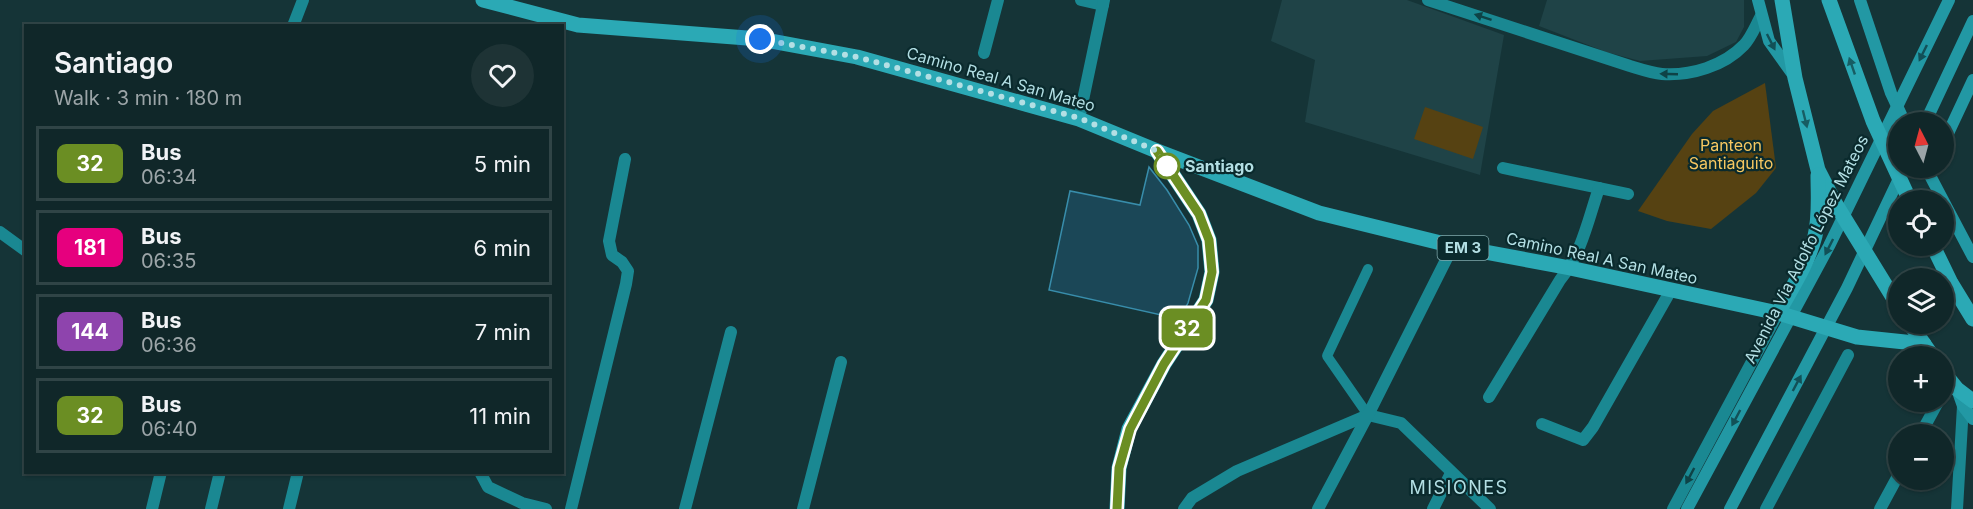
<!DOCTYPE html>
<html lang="en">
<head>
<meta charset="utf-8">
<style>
  :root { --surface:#102729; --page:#1e3335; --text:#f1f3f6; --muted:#9ca5a8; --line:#304446 }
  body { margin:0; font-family:Inter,sans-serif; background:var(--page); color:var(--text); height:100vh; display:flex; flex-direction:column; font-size:22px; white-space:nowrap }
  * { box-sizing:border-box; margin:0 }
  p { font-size:20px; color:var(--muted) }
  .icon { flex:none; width:33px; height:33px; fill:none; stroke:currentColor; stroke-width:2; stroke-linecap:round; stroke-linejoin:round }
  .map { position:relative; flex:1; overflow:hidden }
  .drawer { position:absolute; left:24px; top:24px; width:540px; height:450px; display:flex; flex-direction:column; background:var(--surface); border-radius:0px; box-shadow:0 2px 4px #0004,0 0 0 2px var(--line) }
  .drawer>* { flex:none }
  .badge { padding:0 12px; border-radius:9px; font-size:21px; line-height:39px }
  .needle { width:39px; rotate:354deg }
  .buttons { position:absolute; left:1888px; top:112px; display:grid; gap:12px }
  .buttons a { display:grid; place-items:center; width:66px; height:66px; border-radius:50%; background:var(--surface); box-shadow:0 2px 4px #0004,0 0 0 2px var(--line); font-size:30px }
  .you { position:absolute; width:30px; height:30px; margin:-15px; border:4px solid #fff; border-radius:50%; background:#1a73e8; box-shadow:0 0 0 9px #1a73e833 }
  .map>.badge { position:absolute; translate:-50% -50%; box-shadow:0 0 0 3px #fff }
  .round { display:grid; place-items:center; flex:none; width:63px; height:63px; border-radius:32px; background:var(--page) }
  .head { display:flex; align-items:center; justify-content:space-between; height:102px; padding:0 30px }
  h1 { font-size:28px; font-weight:600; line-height:45px }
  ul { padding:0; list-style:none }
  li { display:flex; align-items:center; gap:18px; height:75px; margin:0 12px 9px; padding:0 18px; border:3px solid var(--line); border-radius:0px }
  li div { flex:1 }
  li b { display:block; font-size:22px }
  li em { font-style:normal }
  li .badge { min-width:66px; font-weight:700; text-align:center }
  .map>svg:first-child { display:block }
</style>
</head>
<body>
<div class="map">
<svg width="1973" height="509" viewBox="0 0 1973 509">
  <rect width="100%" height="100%" fill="#153437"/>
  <!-- built -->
  <g fill="#1f4347">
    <path d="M1282,0H1407L1504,35L1480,175L1305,122L1315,60L1271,41Z"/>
    <path d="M1547,0H1744V27L1736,42L1707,56L1640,61L1606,52L1539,26Z"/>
  </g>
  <!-- green -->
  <g fill="#564212">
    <path d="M1765,83L1776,168L1756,193L1711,229L1667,221L1638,211L1692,134L1713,111Z"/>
    <path d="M1425,107L1483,127L1473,159L1414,139Z"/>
  </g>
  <!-- building -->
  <path fill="#1b4757" stroke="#388dab" stroke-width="1.5" d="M1149,167L1167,190L1189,225L1198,246V268L1188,303L1179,319L1049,290L1070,191L1140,205Z"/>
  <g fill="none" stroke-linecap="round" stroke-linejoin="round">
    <!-- pedestrian -->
    <path stroke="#1a8892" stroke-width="10" d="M1368,269L1327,356L1368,415"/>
    <!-- minor -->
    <g stroke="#1a8892" stroke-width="12">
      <path d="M1081,0L1103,5"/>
      <path d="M1428,0L1630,66C1640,69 1651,73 1662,74C1691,76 1724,66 1744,45C1751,38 1756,25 1761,16"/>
      <path d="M984,53L998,0"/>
      <path d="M1503,168L1628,194"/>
      <path d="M0,232L26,251"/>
      <path d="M1489,397L1560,280C1582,253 1588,220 1599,188"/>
      <path d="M1542,424L1583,440L1593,427L1671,290"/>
      <path d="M1920,435L1938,402"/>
      <path d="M480,472L488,487L522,503L546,509"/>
      <path d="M152,509L161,472"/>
      <path d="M211,509L220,472"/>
      <path d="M571,509L626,284L628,271L622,262L612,255L609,241L625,159"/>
      <path d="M685,509L731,332"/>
      <path d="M803,509L841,362"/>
      <path d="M1184,509L1192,498L1237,471L1368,415L1401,423L1490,509"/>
      <path d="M1318,509L1368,415L1453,246"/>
      <path d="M1433,509L1451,473"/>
      <path d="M1673,509L1778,313"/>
      <path d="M1766,509L1848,355"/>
      <path d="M1880,509L1899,474"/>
      <path d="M1957,509L1963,406"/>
    </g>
    <!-- tertiary -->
    <g stroke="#1a8892" stroke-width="12">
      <path d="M293,26L303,0"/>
      <path d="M1079,119L1104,0"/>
      <path d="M289,509L298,472"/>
    </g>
    <!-- secondary -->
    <g stroke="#2298a4" stroke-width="12">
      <path d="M1758,0L1769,41L1794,76"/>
      <path d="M1860,0L1891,93L1905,123"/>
      <path d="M1925,123L1973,21"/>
      <path d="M1944,142L1973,80"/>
      <path d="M1926,168L1973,257"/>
      <path d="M1957,389L1963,406L1973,419"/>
      <path d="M1687,509L1829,246L1949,0"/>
      <path d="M1730,509L1847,288L1904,168"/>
    </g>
    <!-- primary -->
    <g stroke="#2ba9b5" stroke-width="15">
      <path d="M483,0L578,25L760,39L857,57L1079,119L1157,151L1319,213L1453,246L1570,268L1778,313L1857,337L1924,344"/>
      <path d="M1782,0L1795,78L1818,170L1835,203L1899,307"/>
      <path d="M1829,0L1873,121L1910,201"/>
      <path d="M1933,246L1951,283L1973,319"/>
      <path d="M1778,313C1791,289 1808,264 1815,236C1820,216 1818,196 1818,175"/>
      <path d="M1910,324L1933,357"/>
      <path d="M1944,373L1957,389L1973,401"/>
      <path d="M1117,509L1119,468L1129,429L1164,364L1206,300L1212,272L1209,240L1199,214L1157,151"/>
    </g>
  </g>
  <!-- one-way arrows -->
  <defs><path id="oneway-solid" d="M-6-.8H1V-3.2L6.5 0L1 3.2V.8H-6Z" transform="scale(1.5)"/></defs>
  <g fill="#0e4246">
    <use href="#oneway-solid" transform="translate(1483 17) rotate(-162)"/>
    <use href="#oneway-solid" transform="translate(1669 74) rotate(-178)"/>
    <use href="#oneway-solid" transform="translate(1690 476) rotate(118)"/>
  </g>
  <g fill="#125057">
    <use href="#oneway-solid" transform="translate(1771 42) rotate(63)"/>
    <use href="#oneway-solid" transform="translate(1923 53) rotate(116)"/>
    <use href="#oneway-solid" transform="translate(1829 247) rotate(117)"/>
    <use href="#oneway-solid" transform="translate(1797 383) rotate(-62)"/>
    <use href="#oneway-solid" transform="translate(1736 418) rotate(118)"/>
  </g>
  <g fill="#175d63">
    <use href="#oneway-solid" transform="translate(1852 66) rotate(-109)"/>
    <use href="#oneway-solid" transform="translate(1805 119) rotate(76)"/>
  </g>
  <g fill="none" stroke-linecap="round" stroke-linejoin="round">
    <!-- line casing -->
    <g stroke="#fff" stroke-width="14">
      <path id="line" d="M1117,509L1119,468L1130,429L1164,364L1206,300L1212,272L1209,240L1199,214L1157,151"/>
    </g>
    <!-- line -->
    <use href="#line" stroke="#6b8e23" stroke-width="9"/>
    <!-- walk -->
    <path stroke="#b3dfe4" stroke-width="6" stroke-dasharray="0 10.8" d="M760,39L857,57L1079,118L1157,151L1167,166"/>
  </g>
  <!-- markers -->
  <circle fill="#fff" stroke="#6b8e23" stroke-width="3" cx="1167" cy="166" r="12"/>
  <g text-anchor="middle" stroke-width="4.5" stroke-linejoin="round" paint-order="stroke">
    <!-- shield labels -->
    <rect fill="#0a2a2d" stroke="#80a9ad" stroke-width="1.5" x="1437.5" y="236" width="51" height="24" rx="4.5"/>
    <g font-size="15" font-weight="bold" fill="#b3dfe4">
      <text x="1463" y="253">EM 3</text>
    </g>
    <!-- street labels -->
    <g font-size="16" fill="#b3dfe4" stroke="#0a2a2d">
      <text transform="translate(1001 79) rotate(16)" y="6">Camino Real A San Mateo</text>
      <text transform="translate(1806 249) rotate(-63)" y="6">Avenida Via Adolfo López Mateos</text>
      <text transform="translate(1602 258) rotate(12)" y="6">Camino Real A San Mateo</text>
    </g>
    <!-- park labels -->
    <g font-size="16" fill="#f7c861" stroke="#0a2a2d">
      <text x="1731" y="151">Panteon<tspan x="1731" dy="18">Santiaguito</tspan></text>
    </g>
    <!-- stop labels -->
    <g font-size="16" font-weight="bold" fill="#b3dfe4" stroke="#0a2a2d" text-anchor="start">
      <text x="1185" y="172">Santiago</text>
    </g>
    <!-- neighbourhood labels -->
    <g font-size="18" letter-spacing="1.5" fill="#b3dfe4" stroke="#0a2a2d">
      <text x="1459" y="494">MISIONES</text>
    </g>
  </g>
</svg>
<div class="buttons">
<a><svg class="needle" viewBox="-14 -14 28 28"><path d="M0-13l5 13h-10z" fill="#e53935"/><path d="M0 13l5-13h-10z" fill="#9ca5a8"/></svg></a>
<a><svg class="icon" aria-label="locate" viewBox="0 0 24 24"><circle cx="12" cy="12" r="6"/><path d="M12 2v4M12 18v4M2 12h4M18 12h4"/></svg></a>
<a><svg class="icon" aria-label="layers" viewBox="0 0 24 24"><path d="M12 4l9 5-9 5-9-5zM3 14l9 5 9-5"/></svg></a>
<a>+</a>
<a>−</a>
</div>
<div class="you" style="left:760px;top:39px"></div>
<b class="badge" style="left:1187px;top:328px;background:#6b8e23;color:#fff">32</b>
<section class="drawer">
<div class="head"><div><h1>Santiago</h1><p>Walk · 3 min · 180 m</p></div><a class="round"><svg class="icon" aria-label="heart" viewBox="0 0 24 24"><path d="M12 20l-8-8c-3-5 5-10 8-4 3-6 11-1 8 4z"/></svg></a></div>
<ul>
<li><span class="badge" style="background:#6b8e23;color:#fff">32</span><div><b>Bus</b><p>06:34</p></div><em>5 min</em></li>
<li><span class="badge" style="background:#e6007e;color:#fff">181</span><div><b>Bus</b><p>06:35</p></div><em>6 min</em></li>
<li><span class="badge" style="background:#8e44ad;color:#fff">144</span><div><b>Bus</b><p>06:36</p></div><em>7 min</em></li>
<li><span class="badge" style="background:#6b8e23;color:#fff">32</span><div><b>Bus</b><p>06:40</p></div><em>11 min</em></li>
</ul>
</section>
</div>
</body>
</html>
